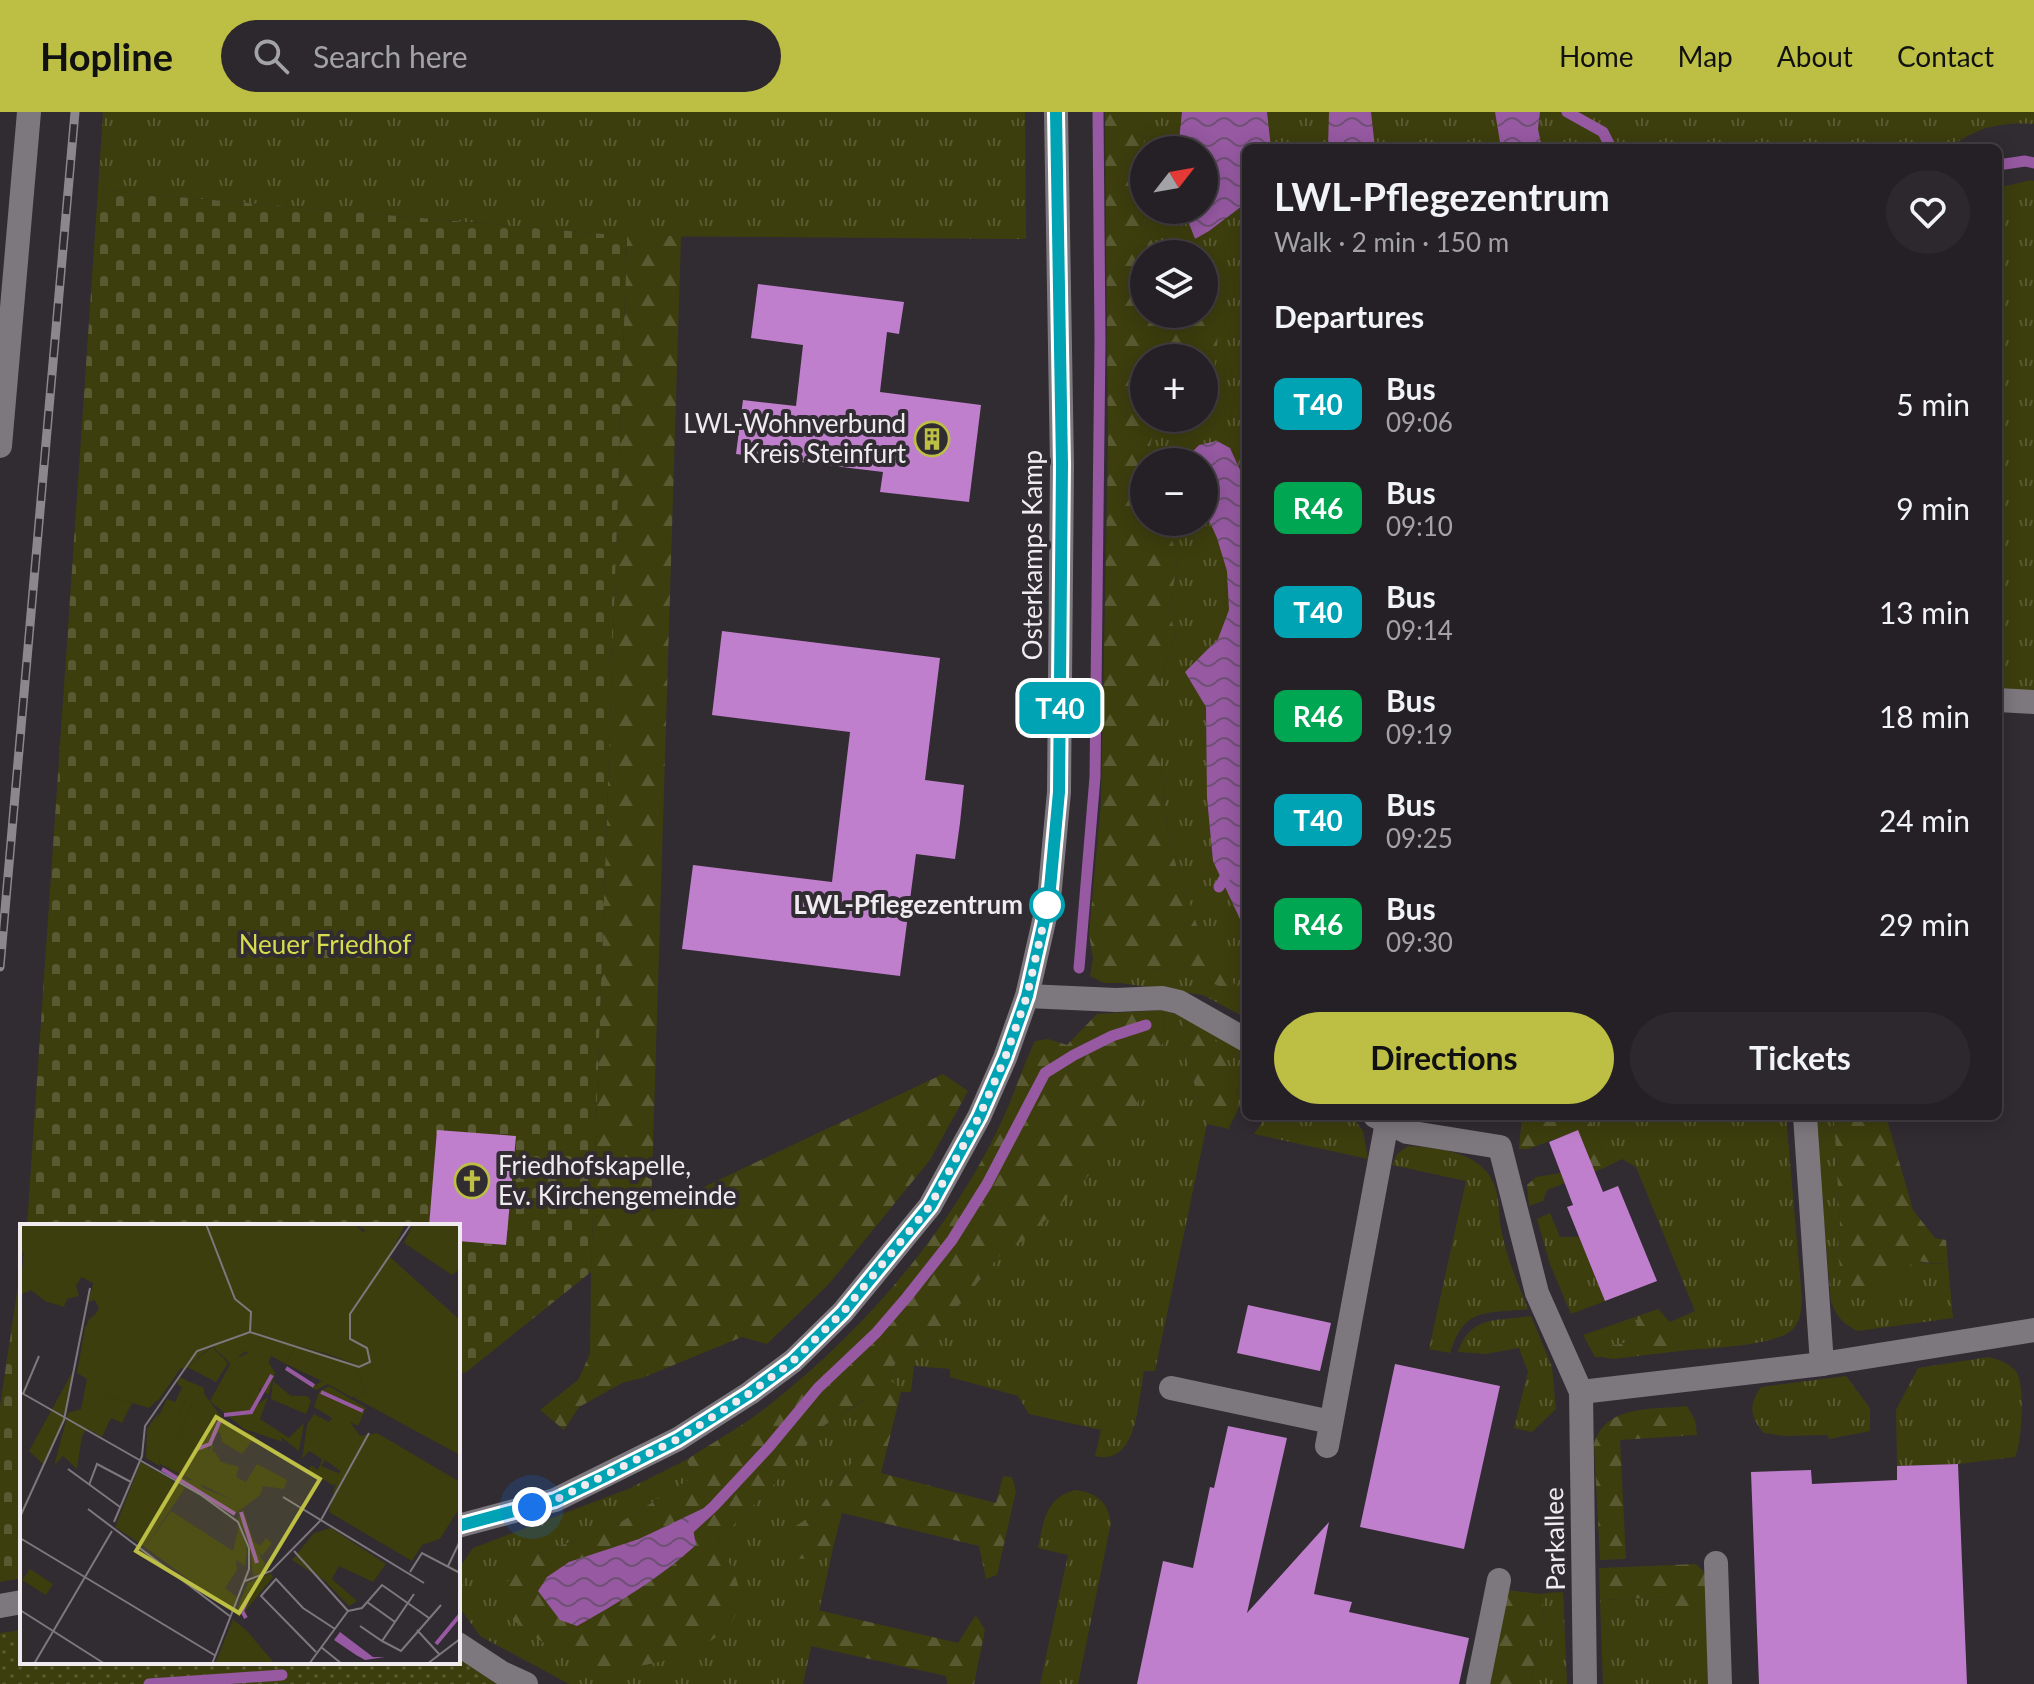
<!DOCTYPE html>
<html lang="en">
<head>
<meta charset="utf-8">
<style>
  :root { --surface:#252026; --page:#2d282e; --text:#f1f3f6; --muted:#a3a3a7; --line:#423e43; --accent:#bcbf44 }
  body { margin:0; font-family:Lato,sans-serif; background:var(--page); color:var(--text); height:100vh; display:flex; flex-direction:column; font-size:30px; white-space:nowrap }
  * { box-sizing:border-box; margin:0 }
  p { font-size:26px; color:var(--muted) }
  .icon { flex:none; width:44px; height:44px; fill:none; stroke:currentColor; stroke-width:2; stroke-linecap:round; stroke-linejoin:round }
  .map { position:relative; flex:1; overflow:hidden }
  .details { position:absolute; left:1242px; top:32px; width:760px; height:976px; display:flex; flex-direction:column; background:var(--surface); border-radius:12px; box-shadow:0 4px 20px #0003,0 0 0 2px var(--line) }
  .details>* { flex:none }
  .badge { padding:0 16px; border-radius:12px; font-size:28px; line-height:52px }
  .needle { width:52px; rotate:59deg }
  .tools { position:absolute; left:1130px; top:24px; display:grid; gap:16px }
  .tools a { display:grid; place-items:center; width:88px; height:88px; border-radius:50%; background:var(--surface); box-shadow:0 4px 20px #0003,0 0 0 2px var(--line); font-size:40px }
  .you { position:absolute; width:40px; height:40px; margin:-20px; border:6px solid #fff; border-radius:50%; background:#1a73e8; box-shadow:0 0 0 12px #1a73e833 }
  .map>.badge { position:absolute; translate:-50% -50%; box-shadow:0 0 0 4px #fff }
  h2 { padding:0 32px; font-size:30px; line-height:72px }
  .round { display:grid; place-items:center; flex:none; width:84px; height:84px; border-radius:42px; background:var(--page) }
  .headline { display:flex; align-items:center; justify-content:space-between; height:136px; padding:0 32px }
  h1 { font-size:38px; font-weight:700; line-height:60px }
  .primary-button { display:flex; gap:16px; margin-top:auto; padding:16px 32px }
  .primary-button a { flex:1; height:92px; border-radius:48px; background:var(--accent); color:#111; font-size:32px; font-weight:700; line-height:92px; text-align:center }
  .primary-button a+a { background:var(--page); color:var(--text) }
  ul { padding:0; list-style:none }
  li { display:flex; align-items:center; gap:24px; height:104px; padding:0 32px }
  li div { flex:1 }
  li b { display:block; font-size:30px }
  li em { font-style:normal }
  li .badge { min-width:88px; font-weight:700; text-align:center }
  header { display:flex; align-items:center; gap:48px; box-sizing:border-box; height:112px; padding:0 40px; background:var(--accent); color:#111 }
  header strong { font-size:38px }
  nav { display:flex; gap:44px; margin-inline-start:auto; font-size:28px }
  .search { width:560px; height:72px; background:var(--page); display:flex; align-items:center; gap:20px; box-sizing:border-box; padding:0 28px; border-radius:44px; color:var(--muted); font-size:30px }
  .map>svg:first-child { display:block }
</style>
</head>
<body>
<header>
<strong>Hopline</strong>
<div class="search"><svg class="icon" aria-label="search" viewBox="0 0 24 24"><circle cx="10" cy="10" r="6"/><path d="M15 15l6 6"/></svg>Search here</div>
<nav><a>Home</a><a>Map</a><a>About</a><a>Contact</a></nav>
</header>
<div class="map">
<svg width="2034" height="1572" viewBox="0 0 2034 1572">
  <defs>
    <pattern id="grass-tufts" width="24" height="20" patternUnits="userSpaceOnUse" patternTransform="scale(2)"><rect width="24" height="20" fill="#3d3e0e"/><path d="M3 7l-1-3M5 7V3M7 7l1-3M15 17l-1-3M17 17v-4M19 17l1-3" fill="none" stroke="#595a31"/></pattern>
    <pattern id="forest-firs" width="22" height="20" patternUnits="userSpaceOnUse" patternTransform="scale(2)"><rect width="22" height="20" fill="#3d3e0e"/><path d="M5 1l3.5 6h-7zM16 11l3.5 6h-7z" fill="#595a31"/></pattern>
    <pattern id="cemetery-stones" width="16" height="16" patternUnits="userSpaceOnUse" patternTransform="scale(2)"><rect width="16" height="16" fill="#3d3e0e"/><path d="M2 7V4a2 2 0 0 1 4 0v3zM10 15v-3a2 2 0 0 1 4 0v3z" fill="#595a31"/></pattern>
    <pattern id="park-dots" width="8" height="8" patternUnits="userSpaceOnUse" patternTransform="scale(2)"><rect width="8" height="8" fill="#3d3e0e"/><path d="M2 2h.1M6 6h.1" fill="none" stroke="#595a31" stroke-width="1.8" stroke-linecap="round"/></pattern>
    <pattern id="water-waves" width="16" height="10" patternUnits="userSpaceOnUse" patternTransform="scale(2)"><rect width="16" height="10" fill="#9659a2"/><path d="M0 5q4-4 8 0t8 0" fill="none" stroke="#6f5075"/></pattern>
  </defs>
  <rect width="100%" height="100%" fill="#312b32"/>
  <!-- grass -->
  <g fill="url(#grass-tufts)" fill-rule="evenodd">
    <path d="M103,0H1025L1026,127L627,124L98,78Z"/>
    <path d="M1147,0H2034V12C2001,10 1976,15 1950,36H1246V906L1203,883L1120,871L1124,860L1164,857L1208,869L1233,881L1239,880L1201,825L1169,732L1161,654V567L1175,525L1170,498L1177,449L1168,410H1204V350H1154L1150,334L1157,306H1204V274L1210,270L1214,198L1204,195V142H1160C1129,101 1143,47 1147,0ZM1144,38H1204V98H1144Z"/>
    <path d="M2031,68L2034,69V581L1998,578V76Z"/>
    <path d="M1163,898L1186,906L1178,920L1207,1012L1155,1259H1144C1138,1288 1138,1355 1095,1344L1101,1318L1029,1302L1018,1284L950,1265V1257L914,1254L911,1280H901L889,1267L895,1252L939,1218L1000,1143L1029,1124L1124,1027L1151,954L1164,928Z"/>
    <path d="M1206,911C1216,920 1233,929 1240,939C1252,957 1248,984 1237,999L1238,979Z"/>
    <path d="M1266,1004H1352L1363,1019L1368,1047L1254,1022Z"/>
    <path d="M1589,1004H1786L1802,1187C1801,1197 1801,1209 1793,1217C1776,1235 1705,1236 1680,1239L1665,1217L1670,1210L1695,1199L1636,1055L1622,1047L1604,1056V1043Z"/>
    <path d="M1815,1004H1834L1840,1113L1838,1143L1881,1182L1918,1145L1922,1151L1948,1152L1953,1206L1858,1219C1844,1213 1837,1205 1831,1190Z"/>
    <path d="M1408,1034C1438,1036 1481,1039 1494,1072C1500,1086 1498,1105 1502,1121C1507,1147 1518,1172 1528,1197C1485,1202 1465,1194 1450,1241L1429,1237L1466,1069L1392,1053L1397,1042Z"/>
    <path d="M1550,1101L1560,1125H1579L1605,1189L1571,1202L1550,1152L1537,1107Z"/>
    <path d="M1531,1204L1552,1255L1556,1297L1532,1320L1514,1316L1528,1260L1519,1236L1485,1242L1458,1240C1470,1203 1498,1209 1531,1204Z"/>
    <path d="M1638,1204L1633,1229L1610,1234L1601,1245H1595L1583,1223Z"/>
    <path d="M1989,1245C1999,1248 2010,1251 2017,1261C2025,1274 2022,1332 2015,1345L1958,1352L1897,1354L1896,1298L1918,1256Z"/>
    <path d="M1846,1264L1870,1296V1319L1829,1327L1827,1323L1784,1324L1764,1321C1749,1304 1749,1292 1761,1275Z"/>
    <path d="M864,1288L863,1335L816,1401L786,1420L822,1446L833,1436L803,1572H569L480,1524L462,1499L458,1487V1466L460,1455L473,1436L628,1377L686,1348L695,1364L611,1416L536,1442L731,1455L718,1428L768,1379L822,1315Z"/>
    <path d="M1075,1378C1096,1380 1108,1390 1111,1411L1078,1572H1040L1068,1443L1038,1436C1044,1409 1045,1386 1075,1378Z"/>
    <path d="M1563,1478L1567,1572H1530L1543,1507L1541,1482Z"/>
    <path d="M1668,1485L1706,1502L1709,1572H1603L1600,1488Z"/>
  </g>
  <!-- forest -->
  <g fill="url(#forest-firs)">
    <path d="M1105,0H1147C1143,47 1129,101 1160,142H1144V202H1204V195L1214,198L1220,206L1214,259L1210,270L1204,274V246H1144V306H1157L1150,334L1154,350H1144V410H1168L1177,449L1170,498L1175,525L1161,567V654L1169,732L1201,825L1240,880L1233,881L1208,869L1164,857L1124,860L1120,871H1104L1090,864L1093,847L1089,822L1101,691L1108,334Z"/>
    <path d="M627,124H681L651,1100L943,962L968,979L930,1048L828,1173L767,1232L742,1225L642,1266L622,1271L579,1295L564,1318L540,1298L578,1268L590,1242L591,1160Z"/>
    <path d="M1163,898L1164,928L1151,954L1124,1027L1029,1125L1000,1143L939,1218L895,1252L889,1266L901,1280L881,1361L996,1391L1003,1364L1012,1365L1016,1379L997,1463L986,1467L979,1434L842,1401L833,1436L822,1446L793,1447L786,1420L816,1401L863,1335V1288L822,1315L768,1379L718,1428C725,1443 741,1470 740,1486C739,1539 631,1564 590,1554C561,1547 538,1526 515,1510L505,1472L536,1442L611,1416L695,1364L686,1348C713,1330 743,1314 768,1294C859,1223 947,1123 997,1019C1012,990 1021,958 1035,929L1048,927L1067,933L1097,902Z"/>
    <path d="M1186,906L1206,911C1216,932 1246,977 1237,1000C1234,1006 1231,1010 1229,1017L1207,1012L1178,920Z"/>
    <path d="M1522,1004H1589L1604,1043V1056L1547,1078L1543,1089L1529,1094L1527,1073L1536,1065L1561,1061L1577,1019L1528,1037H1519Z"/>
    <path d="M1834,1004H1886L1913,1098L1935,1126L1946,1128L1948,1152L1922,1150L1917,1146L1881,1182L1855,1180L1842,1167L1838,1143L1840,1113Z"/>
    <path d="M1658,1197L1670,1210L1665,1217L1680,1239L1613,1247L1601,1245L1610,1234L1633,1229L1638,1204Z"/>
    <path d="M1687,1294L1695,1308L1697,1323L1620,1328L1626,1447L1600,1448L1594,1332C1606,1292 1652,1298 1687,1294Z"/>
    <path d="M1696,1452L1705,1461L1706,1502L1681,1503L1668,1485L1600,1488L1599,1456Z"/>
    <path d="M1507,1478L1541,1482L1543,1507L1530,1572H1487Z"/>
    <path d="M818,1498L958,1531L975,1504L978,1506L985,1518L974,1572H947L946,1564L811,1534Z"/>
  </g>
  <!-- cemetery -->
  <g fill="url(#cemetery-stones)">
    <path d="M98,78L627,124L591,1160L465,1261L458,1260V1114H27Z"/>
    <path d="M22,1147V1466L0,1470V1294Z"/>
  </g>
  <!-- park -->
  <path fill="url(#park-dots)" d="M22,1518V1550H458V1534L501,1572H0V1521Z"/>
  <!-- water -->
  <g fill="url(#water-waves)">
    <path d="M1182,0H1267L1271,36H1246V91L1209,119L1195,127L1184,98H1204V38H1178Z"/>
    <path d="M1329,0H1371L1375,36H1328Z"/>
    <path d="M1495,0H1540L1538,17L1542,36H1501Z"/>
    <path d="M1217,329L1230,336L1246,371V820L1213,749L1207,686L1206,595L1185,560L1218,527L1229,498L1227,459L1217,426L1204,397V350H1191L1190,342L1199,333Z"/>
    <path d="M704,1396L693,1417L696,1433C661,1465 618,1491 577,1514L560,1508L538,1479L547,1465L569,1450L639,1427Z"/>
  </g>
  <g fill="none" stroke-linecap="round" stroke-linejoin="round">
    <!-- stream -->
    <g stroke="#9659a2" stroke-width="11">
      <path d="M1567,0L1603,20L1611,36"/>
      <path d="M1998,53L2025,49L2034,51"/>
      <path d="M1219,775L1230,757"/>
      <path d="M1079,856L1095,665L1100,230L1098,0"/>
      <path d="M689,1417L714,1394L769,1335L818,1276L876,1221L907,1185L952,1128L987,1072L1045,961L1074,943L1112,924L1146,913"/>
      <path d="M149,1572L282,1563"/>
    </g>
  </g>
  <!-- building -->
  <g fill="#bf7fcc">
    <path d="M758,172L904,190L899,222L887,220L880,280L981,293L969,390L880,380L883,360L736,342L743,288L796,294L803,233L751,226Z"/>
    <path d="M722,519L940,546L925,668L964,673L960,711L955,747L916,742L900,864L682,837L693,753L832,770L850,620L712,603Z"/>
    <path d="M437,1018L516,1024L506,1133L458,1129V1114H429Z"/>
    <path d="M1578,1018L1603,1080L1618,1074L1657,1169L1605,1189L1567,1095L1573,1093L1549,1030Z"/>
    <path d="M1248,1193L1331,1211L1320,1259L1237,1241Z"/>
    <path d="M1395,1252L1500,1274L1464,1437L1360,1415Z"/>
    <path d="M1228,1314L1287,1326L1247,1501L1329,1410L1314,1482L1352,1490L1349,1500L1469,1526L1459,1572H1137L1163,1449L1193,1456L1210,1375L1214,1376Z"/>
    <path d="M1958,1352L1967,1572H1759L1751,1360L1811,1358L1812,1372L1897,1368V1354Z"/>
  </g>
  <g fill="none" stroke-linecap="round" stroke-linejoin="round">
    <!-- minor -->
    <g stroke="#7d777e" stroke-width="24">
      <path d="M0,334L29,0"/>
      <path d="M1998,588L2034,590"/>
      <path d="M1027,884L1116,888L1162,886L1179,890L1246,928"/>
      <path d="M1375,1004L1407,1020L1500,1035L1537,1181L1581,1280L1585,1572"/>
      <path d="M1805,1004L1822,1252"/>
      <path d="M1171,1276L1331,1310"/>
      <path d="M1581,1280L1822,1252L2034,1218"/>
      <path d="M1327,1334L1387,1010"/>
      <path d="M458,1414L555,1388L678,1327L750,1281L793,1249L843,1200L930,1094L979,1005L1005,946L1027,884L1049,787L1059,680L1062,353L1056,0"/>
      <path d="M1716,1451L1720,1572"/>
      <path d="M0,1494L22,1490"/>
      <path d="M458,1532L502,1561L526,1572"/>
      <path d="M1478,1572L1499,1468"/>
    </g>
    <!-- rail casing -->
    <g stroke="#8c878c" stroke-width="9">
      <path id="rail" d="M0,855L75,0"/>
    </g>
    <!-- rail -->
    <use href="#rail" stroke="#312b32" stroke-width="6" stroke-dasharray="18" stroke-linecap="butt"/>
  </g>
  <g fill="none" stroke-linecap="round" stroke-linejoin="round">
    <!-- line casing -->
    <g stroke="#fff" stroke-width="18">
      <path id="line" d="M458,1414L555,1388L605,1364L678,1327L750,1281L793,1249L843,1200L930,1094L979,1005L1005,946L1027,884L1049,787L1059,680L1062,353L1056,0"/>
    </g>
    <!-- line -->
    <use href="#line" stroke="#00a3b4" stroke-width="12"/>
    <!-- walk -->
    <path stroke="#efebef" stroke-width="8" stroke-dasharray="0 14.4" d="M532,1395L555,1388L678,1327L750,1281L793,1249L843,1200L930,1094L979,1005L1005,946L1027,884L1049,787L1047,793"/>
  </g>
  <!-- icons -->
  <defs>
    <g id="building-ring" transform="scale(1.8)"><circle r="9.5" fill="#312b32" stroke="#bcbf44" stroke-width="1.5"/><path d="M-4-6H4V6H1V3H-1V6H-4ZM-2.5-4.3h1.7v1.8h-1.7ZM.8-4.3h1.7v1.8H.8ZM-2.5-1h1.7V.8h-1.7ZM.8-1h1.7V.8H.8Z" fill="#bcbf44"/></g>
    <g id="church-ring" transform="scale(1.8)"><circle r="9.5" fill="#312b32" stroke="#bcbf44" stroke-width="1.5"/><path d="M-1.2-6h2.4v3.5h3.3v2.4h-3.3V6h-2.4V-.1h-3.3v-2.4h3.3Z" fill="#bcbf44"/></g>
  </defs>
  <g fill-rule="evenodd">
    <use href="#building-ring" x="932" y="327"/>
    <use href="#church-ring" x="472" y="1069"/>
  </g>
  <!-- markers -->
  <circle fill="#fff" stroke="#00a3b4" stroke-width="4" cx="1047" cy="793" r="16"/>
  <g text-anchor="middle" stroke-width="8" stroke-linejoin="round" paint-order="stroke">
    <!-- poi labels -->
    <g font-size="26" fill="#efebef" stroke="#312b32" text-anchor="end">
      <text x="906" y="321">LWL-Wohnverbund<tspan x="906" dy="30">Kreis Steinfurt</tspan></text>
      <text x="498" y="1063" text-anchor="start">Friedhofskapelle,<tspan x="498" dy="30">Ev. Kirchengemeinde</tspan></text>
    </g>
    <!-- street labels -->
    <g font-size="26" fill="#efebef" stroke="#312b32">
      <text transform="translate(1033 443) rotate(-90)" y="9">Osterkamps Kamp</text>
      <text transform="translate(1555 1427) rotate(-91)" y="9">Parkallee</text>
    </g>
    <!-- stop labels -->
    <g font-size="26" font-weight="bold" fill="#efebef" stroke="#312b32" text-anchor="end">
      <text x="1023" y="802">LWL-Pflegezentrum</text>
    </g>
    <!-- park labels -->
    <g font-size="26" fill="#d7db4f" stroke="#312b32">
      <text x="325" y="842">Neuer Friedhof</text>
    </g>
  </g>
  <!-- overview -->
  <g transform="translate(20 1112)">
    <rect width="440" height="440" fill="#312b32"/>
    <path d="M334,0H385L375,22ZM277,121L335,140L346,172L331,173L308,160L296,166L263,145L294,162L302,157L266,140ZM192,123L208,139L196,158L167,143ZM229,128L250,140L255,149L248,171L239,164L241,174L235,178L230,186L248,173L240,195L269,214L284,199L279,227L261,213L263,218L224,205L190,177L212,137ZM253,157L271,172H287L291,177L286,190L251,175ZM309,162L346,184L338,202L330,198L343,216L322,248L305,236L301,242L321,250L314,262L289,246L291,241L298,246L302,235L289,227L282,235L287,201L294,190L309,198L312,194L294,183L299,168ZM185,171L205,198L236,212L222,230L202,218L200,208L192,212L188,224L190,248L206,257L191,242V229L195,228L201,238L219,243L216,253L226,258L237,240L267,256L264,265L243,262L240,271L218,288L221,280L140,240L139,230L159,212L174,173ZM88,172L112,179L102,199L91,194L82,213L66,204ZM121,238L165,264L125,323L95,303Z" fill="#3d3e0e"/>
    <path d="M79,0H334L343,8L352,2L375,22L370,33L440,96V231L333,173L346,171L335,140L311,131L277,121L266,140L251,132L248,140L225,127L211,140L192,122L163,146ZM393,0H440V45L432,51L384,19ZM4,24L62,52L56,62L59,72L47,75L44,83L25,77L11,66L0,71ZM74,57L88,62L137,176L129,184L88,172L62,212L57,245L43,232L34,242L48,189L61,185L67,155L57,149L65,103L79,85L75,76L68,78ZM54,145L43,197L24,241L9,227ZM159,153L184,164L185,174L174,173L159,212L139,231L140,242L126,234L127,205L139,188L136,197L159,189L170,168L157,160ZM193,219L192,244L234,269L228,271L190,248L183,235ZM142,242L169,256L178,255L183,264L223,280L216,289ZM223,286L234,318L240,322L246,314L252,319L242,332L235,322L245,340L242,349L233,352L230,320L218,295ZM151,287L213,327L219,302L227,325L225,342L149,290ZM311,304L366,340L353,358L319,342L312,355L337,377L329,382L305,357L272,336L294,309Z" fill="#3d3e0e"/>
    <path d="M149,290L216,334L217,346L205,364L217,373L212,387L125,323ZM213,395L228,408L255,440H195Z" fill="#3d3e0e"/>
    <path d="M0,0H183L213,74L203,94L221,109L186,120L169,132L138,177L60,143L68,96L81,86L79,62L5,25L0,33ZM357,209L440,258V283L420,315L402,321L392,337L309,288L317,253L340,212ZM251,349L253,353L226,386L219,393L215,390L228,359Z" fill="#3d3e0e"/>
    <path d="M243,34L249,36L234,93L222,78ZM216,136L242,151L219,188L194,173ZM162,163L171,167L150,204L136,197L147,175L155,178ZM10,345L33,360L26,371L2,356Z" fill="#3d3e0e"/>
    <path d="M320,408L353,433H365L345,436L336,431L314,416Z" fill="#9659a2"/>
    <path fill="none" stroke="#9659a2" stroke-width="4" d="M266,144L294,162M301,168L343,187M204,191L231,188L252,151M177,225L190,220L201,194M142,245L215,290M221,288L237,339M226,394L222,387L230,370M416,420L440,391"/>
    <path fill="none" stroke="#7d787e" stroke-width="2" d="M186,0L215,75L231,88L230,108M0,168L181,271L218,298L229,324V345L192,440M3,170L19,132M48,245L100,283M69,261L77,240L111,258M263,273L404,359M68,285L211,393M0,293L44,196L70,64M94,298L122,232L125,202L177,127L230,108L339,143L350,138L347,124L330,115V90L391,0M0,314L196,432M274,327L328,387M428,342L440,317M390,348L402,329L440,349M225,357L251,347L301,296L349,209M0,386L85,440M328,387L342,384L362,361L409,394M375,398L394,370M340,402L362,417L375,398L347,378M397,406L420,431M362,417L381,427L421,381M301,423L322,440M296,428L241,372L256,355L283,384L315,405M14,440L92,307M289,440L328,387M407,440L440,415"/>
    <path fill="#bcbf44" fill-opacity="0.15" stroke="#bcbf44" stroke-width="4" d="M196,193L300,255L219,389L116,327Z"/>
    <rect width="440" height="440" fill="none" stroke="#efebef" stroke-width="4"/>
  </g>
</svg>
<div class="tools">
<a><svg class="needle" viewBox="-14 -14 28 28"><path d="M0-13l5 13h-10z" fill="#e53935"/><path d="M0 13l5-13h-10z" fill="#a3a3a7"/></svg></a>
<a><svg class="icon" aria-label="layers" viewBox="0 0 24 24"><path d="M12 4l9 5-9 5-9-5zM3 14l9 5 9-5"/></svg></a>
<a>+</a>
<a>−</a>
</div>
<div class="you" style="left:532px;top:1395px"></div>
<b class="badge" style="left:1060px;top:596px;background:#00a3b4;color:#fff">T40</b>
<section class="details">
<div class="headline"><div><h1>LWL-Pflegezentrum</h1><p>Walk · 2 min · 150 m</p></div><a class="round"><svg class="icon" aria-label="heart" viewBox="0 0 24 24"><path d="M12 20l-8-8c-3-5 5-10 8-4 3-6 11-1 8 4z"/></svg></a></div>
<h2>Departures</h2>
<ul>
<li><span class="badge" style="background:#00a3b4;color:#fff">T40</span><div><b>Bus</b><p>09:06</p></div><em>5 min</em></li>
<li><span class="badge" style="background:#00a651;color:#fff">R46</span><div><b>Bus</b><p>09:10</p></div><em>9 min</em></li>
<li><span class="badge" style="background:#00a3b4;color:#fff">T40</span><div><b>Bus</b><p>09:14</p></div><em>13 min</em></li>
<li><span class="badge" style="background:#00a651;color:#fff">R46</span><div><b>Bus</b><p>09:19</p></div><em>18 min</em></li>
<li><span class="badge" style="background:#00a3b4;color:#fff">T40</span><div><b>Bus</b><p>09:25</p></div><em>24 min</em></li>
<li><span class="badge" style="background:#00a651;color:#fff">R46</span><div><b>Bus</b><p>09:30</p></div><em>29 min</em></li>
</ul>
<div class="primary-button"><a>Directions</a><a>Tickets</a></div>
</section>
</div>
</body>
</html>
